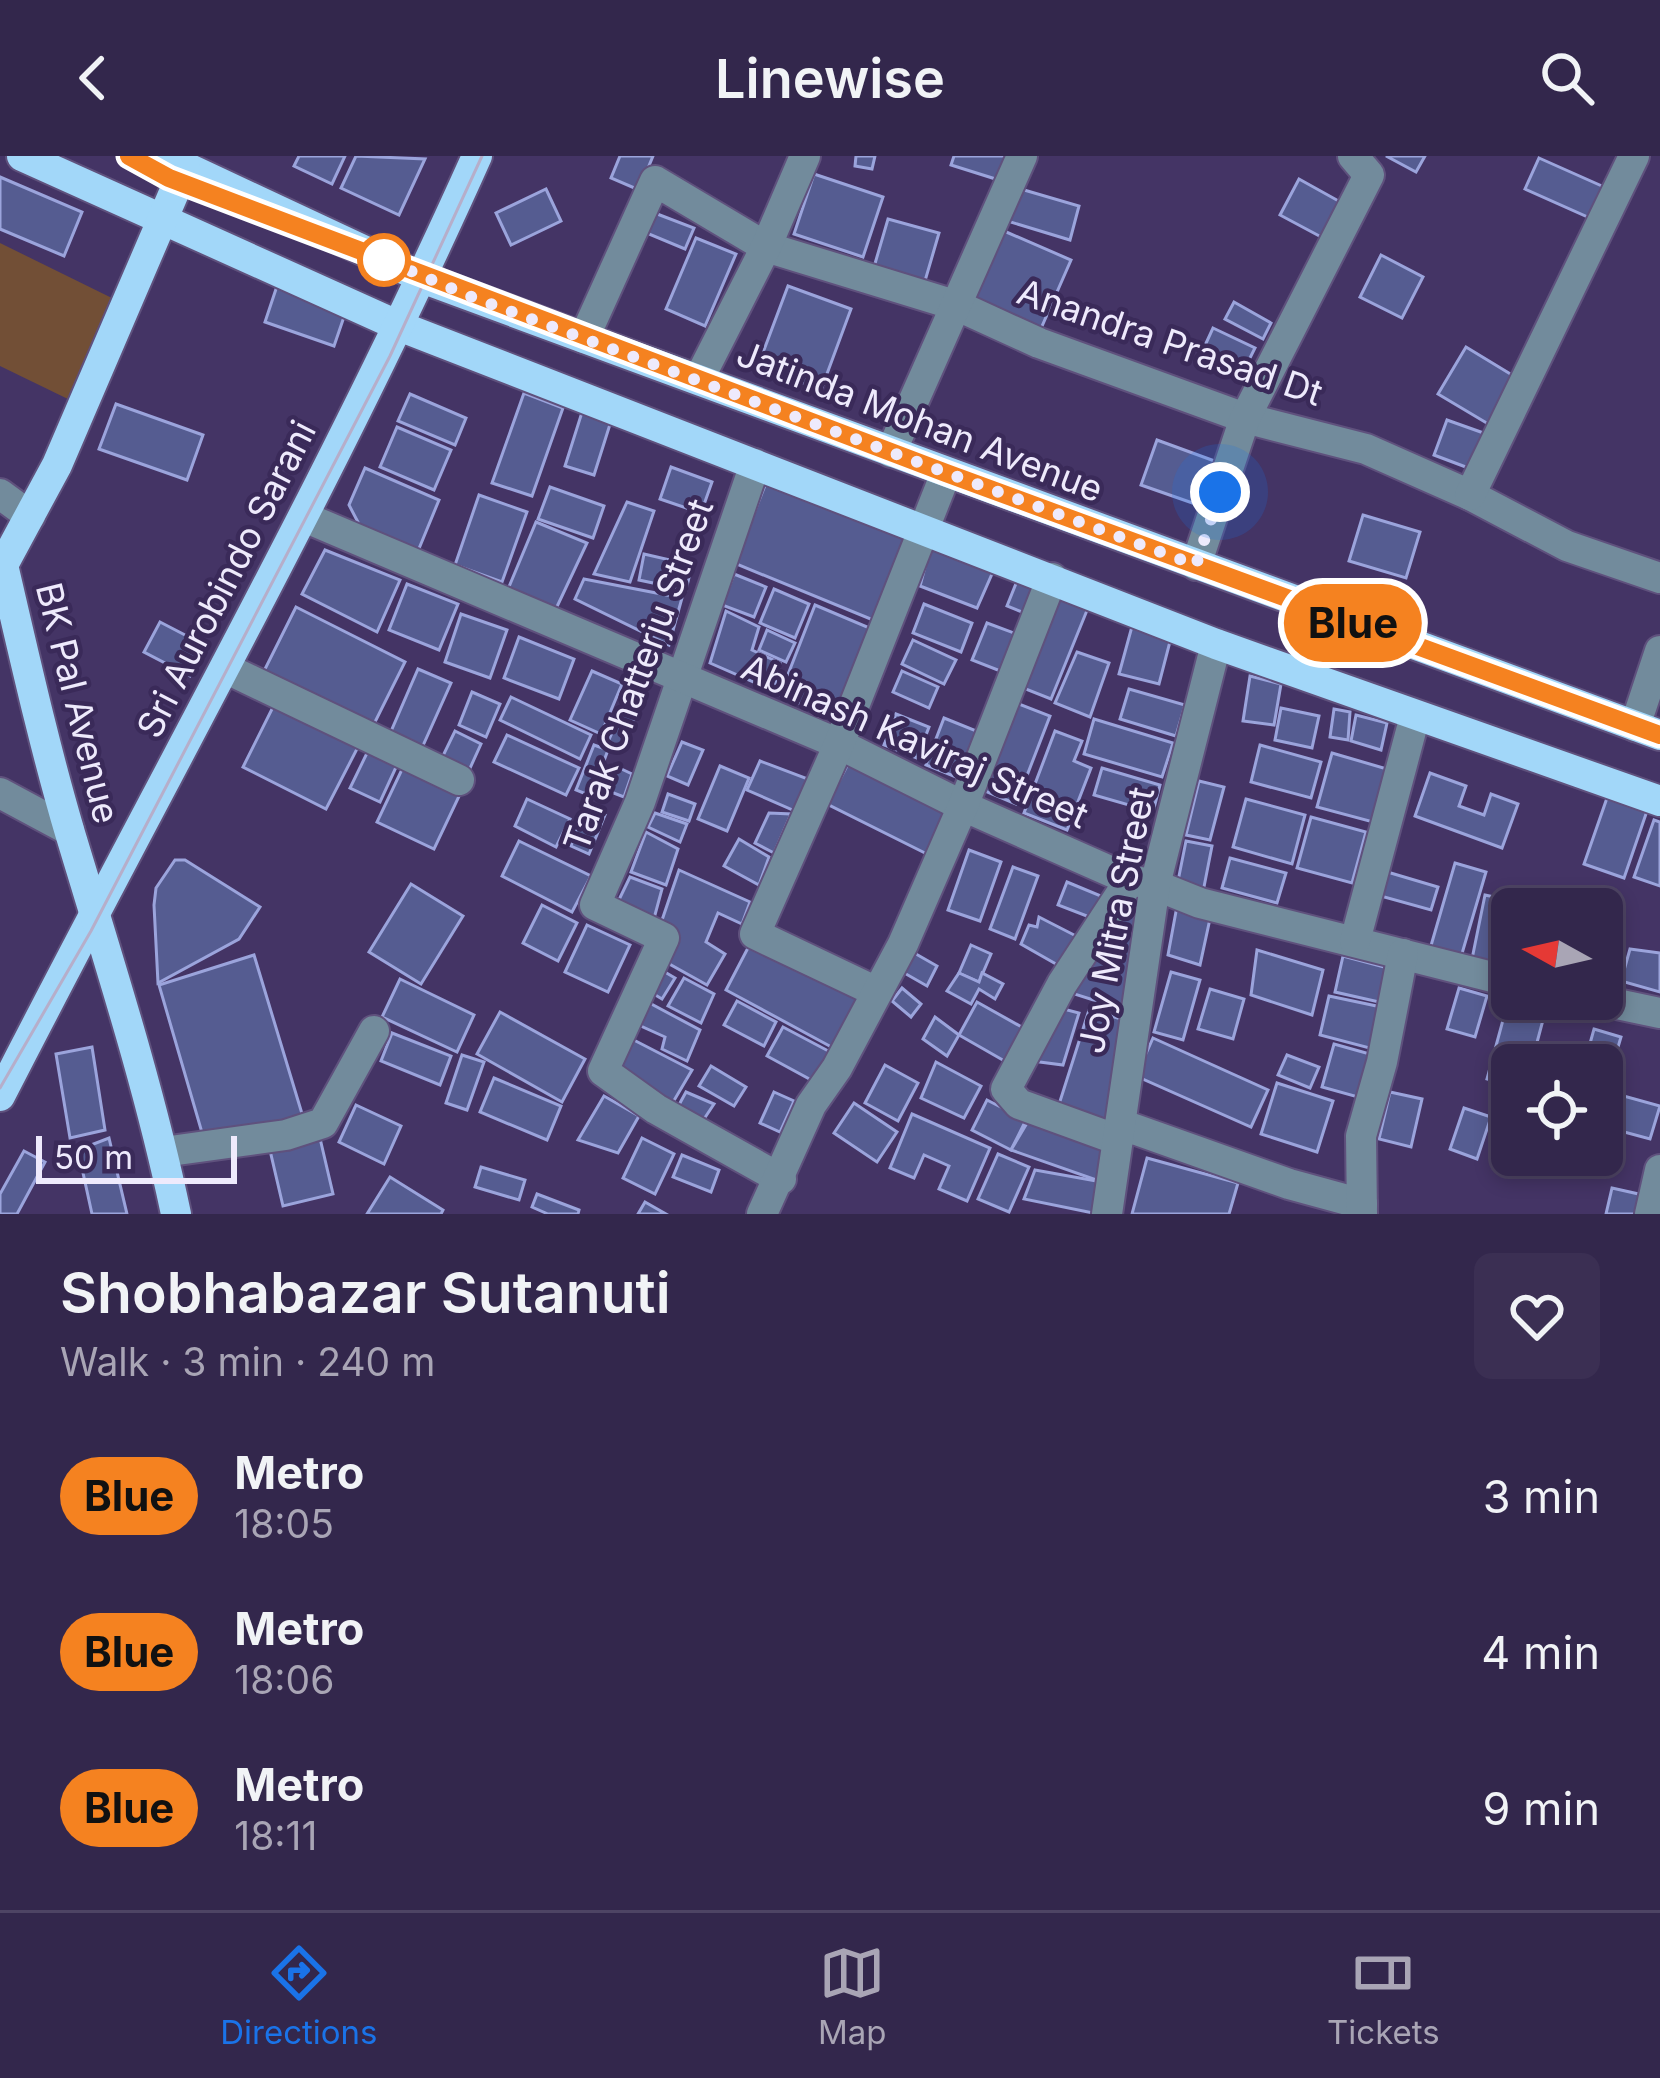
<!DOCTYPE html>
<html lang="en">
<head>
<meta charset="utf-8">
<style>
  :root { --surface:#33274c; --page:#3b2f53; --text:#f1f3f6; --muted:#a9a5b5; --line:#4e4464; --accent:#1a73e8 }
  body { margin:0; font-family:Inter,sans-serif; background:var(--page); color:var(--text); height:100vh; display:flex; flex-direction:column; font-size:45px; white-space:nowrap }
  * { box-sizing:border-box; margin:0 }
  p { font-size:39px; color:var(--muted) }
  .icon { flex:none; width:66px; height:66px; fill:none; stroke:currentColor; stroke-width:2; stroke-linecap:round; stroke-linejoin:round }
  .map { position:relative; height:1058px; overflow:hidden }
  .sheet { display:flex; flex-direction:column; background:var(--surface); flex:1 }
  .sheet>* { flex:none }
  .badge { padding:0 24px; border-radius:39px; font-size:42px; line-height:78px }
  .needle { width:78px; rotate:278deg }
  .controls { position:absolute; left:1491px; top:732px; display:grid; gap:24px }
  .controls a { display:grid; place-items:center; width:132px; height:132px; border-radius:18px; background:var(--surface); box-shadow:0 6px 18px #0003,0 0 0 3px var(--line); font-size:60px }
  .scale { position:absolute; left:36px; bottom:30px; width:201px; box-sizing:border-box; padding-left:12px; border:6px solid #eeeafc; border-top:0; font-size:33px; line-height:42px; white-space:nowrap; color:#eeeafc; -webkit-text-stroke:9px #3a2a59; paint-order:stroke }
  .you { position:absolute; width:60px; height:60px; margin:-30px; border:9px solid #fff; border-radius:50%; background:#1a73e8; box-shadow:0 0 0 18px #1a73e833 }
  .map>.badge { position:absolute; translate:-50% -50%; box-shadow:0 0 0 6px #fff }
  .round { display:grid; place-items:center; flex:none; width:126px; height:126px; border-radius:18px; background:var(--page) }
  .head { display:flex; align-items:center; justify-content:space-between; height:204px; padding:0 60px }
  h1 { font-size:57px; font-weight:600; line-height:90px }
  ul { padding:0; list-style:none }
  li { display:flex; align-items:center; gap:36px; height:156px; padding:0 60px }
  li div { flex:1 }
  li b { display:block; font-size:45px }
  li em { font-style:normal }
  li .badge { min-width:132px; font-weight:700; text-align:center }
  header { display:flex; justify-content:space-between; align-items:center; height:156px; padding:0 60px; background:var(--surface); font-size:54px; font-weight:600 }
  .menu { display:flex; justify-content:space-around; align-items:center; height:168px; border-top:3px solid var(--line); background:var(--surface); font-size:33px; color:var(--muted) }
  .menu a { display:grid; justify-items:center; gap:6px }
  .menu .active { color:var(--accent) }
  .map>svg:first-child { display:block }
</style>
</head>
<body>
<header><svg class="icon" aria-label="back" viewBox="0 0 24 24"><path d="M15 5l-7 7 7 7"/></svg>Linewise<svg class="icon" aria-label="search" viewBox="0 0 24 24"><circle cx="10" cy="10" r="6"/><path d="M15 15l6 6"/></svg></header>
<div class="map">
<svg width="1660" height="1058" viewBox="0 0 1660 1058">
  <rect width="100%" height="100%" fill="#443465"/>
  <!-- green -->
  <path fill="#724f36" d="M0,87L118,145L70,244L0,210Z"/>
  <!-- building -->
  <g fill="#555c91" stroke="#9ba4dc" stroke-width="3">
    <path d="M299,0H345L332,28L294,10Z"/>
    <path d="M356,0L425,3L399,59L341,32Z"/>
    <path d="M620,0H653L639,34L611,22Z"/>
    <path d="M856,0H875L872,13L855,10Z"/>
    <path d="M954,0H1010L1002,25L951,9Z"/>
    <path d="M1386,0H1425L1416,16Z"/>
    <path d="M1539,2L1604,31L1590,62L1525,33Z"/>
    <path d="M814,18L883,41L863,101L794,78Z"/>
    <path d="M0,21L82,56L64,100L0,73Z"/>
    <path d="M1299,23L1344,48L1325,83L1280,59Z"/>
    <path d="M1014,31L1079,50L1070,84L1004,64Z"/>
    <path d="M546,33L561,65L511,89L496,57Z"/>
    <path d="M652,56L694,72L685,93L644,76Z"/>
    <path d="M888,63L939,77L925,125L874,111Z"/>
    <path d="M1004,75L1071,104L1039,177L973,147Z"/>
    <path d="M696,82L736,98L705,170L666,153Z"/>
    <path d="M1381,99L1423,121L1402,162L1360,141Z"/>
    <path d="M277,130L346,155L334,190L265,166Z"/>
    <path d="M788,130L851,153L821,234L758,210Z"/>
    <path d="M1234,146L1271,167L1263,183L1225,163Z"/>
    <path d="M1213,172L1255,192L1242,218L1201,198Z"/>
    <path d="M1466,191L1517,222L1490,269L1438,238Z"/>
    <path d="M524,237L563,252L532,340L492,327Z"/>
    <path d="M410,238L466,262L455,289L398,265Z"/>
    <path d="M116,248L203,279L187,324L99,293Z"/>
    <path d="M583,253L612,262L594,319L565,310Z"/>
    <path d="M1447,264L1492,280L1479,316L1434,299Z"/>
    <path d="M397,271L451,294L434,334L380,311Z"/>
    <path d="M1157,284L1220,307L1204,351L1141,329Z"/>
    <path d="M671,311L712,326L701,357L660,343Z"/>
    <path d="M365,312L439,344L418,395L360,370L349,349Z"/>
    <path d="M768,322L907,379L873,464L734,407Z"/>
    <path d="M550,331L604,350L593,382L538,363Z"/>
    <path d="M479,339L527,356L502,426L455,409Z"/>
    <path d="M627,346L654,355L630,426L594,418Z"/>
    <path d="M1363,359L1420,376L1406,422L1349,405Z"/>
    <path d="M536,366L587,387L554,457L506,438Z"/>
    <path d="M931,388L995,411L977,452L920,430Z"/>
    <path d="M325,394L400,424L377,476L302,438Z"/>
    <path d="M644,398L692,409L686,434L639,424Z"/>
    <path d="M734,418L766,431L754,461L722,449Z"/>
    <path d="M1019,420L1039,428L1027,458L1007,450Z"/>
    <path d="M584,423L682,442L669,489L575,443Z"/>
    <path d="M407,428L458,448L439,494L389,474Z"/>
    <path d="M774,433L809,448L795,482L760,467Z"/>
    <path d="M1054,434L1090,447L1051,543L1018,530Z"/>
    <path d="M924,448L972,467L961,496L913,477Z"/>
    <path d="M815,449L872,473L834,562L780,539Z"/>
    <path d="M296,451L405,506L372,572L263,517Z"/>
    <path d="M726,455L759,471L752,494L780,507L774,535L710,507Z"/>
    <path d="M461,458L507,474L490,522L445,506Z"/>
    <path d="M1134,463L1173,474L1159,528L1119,518Z"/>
    <path d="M160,466L206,490L190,520L144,496Z"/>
    <path d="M987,467L1022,480L1008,518L972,504Z"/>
    <path d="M767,474L795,487L786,506L759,494Z"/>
    <path d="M519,481L574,503L559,543L504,522Z"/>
    <path d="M913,484L956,504L944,528L902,508Z"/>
    <path d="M1077,496L1109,507L1090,561L1055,547Z"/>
    <path d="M418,513L451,527L421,594L389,580Z"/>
    <path d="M592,515L622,528L601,578L570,564Z"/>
    <path d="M902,515L938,531L929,552L893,536Z"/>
    <path d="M1250,520L1281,528L1274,569L1243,565Z"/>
    <path d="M1129,533L1185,549L1176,580L1120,563Z"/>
    <path d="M472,536L500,548L486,581L459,569Z"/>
    <path d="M511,541L591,579L580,603L500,564Z"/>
    <path d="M1014,546L1050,560L1016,648L980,633Z"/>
    <path d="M625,547L639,552L623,591L608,586Z"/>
    <path d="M274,549L358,591L326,653L243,611Z"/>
    <path d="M1281,552L1319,560L1312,592L1275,584Z"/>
    <path d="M1334,553L1350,556L1348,584L1330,581Z"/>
    <path d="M896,558L929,571L917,602L884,589Z"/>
    <path d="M1356,559L1387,567L1381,594L1351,585Z"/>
    <path d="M944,562L979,576L961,623L926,609Z"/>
    <path d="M1094,563L1173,587L1162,621L1084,598Z"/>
    <path d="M455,575L481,588L466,621L439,608Z"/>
    <path d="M1055,575L1082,585L1074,605L1091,612L1067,674L1024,657Z"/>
    <path d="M507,579L579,612L566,639L494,606Z"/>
    <path d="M682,586L703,594L688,629L667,620Z"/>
    <path d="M594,589L608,594L591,640L576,634Z"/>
    <path d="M1260,589L1321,606L1311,642L1251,626Z"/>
    <path d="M369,593L398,607L380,646L350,632Z"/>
    <path d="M1332,597L1387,613L1373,666L1317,651Z"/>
    <path d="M760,605L808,623L795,655L747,634Z"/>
    <path d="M849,606L952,656L933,701L827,648Z"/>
    <path d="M405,607L462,634L434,693L377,666Z"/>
    <path d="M613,609L632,618L624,641L603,633Z"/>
    <path d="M720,610L749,622L727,675L698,663Z"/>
    <path d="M1102,612L1160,629L1153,656L1094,639Z"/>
    <path d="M1430,617L1466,630L1459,650L1484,659L1491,638L1518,648L1502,692L1415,660Z"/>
    <path d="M1199,625L1224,631L1210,684L1186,679Z"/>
    <path d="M668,638L695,648L689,665L662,656Z"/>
    <path d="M1607,642L1647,655L1624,722L1584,708Z"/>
    <path d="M527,643L570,663L556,691L515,670Z"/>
    <path d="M1246,643L1305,659L1292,708L1233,691Z"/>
    <path d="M584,650L605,659L589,698L571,690Z"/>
    <path d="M655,657L687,668L680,686L648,671Z"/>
    <path d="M769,657L791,658L774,697L755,687Z"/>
    <path d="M1311,661L1366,676L1352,727L1297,712Z"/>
    <path d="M1654,664L1660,666V730L1634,721Z"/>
    <path d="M646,676L678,693L666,729L631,716Z"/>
    <path d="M739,683L769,701L759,729L724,710Z"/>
    <path d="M519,685L591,720L572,756L502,720Z"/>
    <path d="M1186,685L1212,690L1203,736L1177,730Z"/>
    <path d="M969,694L1001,706L980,765L948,754Z"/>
    <path d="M1230,702L1286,717L1277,747L1222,732Z"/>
    <path d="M175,704H185L260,751L239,783L158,827L154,749L156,732Z"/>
    <path d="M1455,707L1486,716L1461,801L1430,793Z"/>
    <path d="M1013,711L1038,720L1015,783L990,773Z"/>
    <path d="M679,714L750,746L742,768L718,757L706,786L725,798L707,829L664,805L659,773Z"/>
    <path d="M1384,715L1438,731L1431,754L1377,739Z"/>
    <path d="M630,721L662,733L652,770L614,754Z"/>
    <path d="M1067,726L1101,740L1092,762L1058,749Z"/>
    <path d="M411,728L463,760L421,828L369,796Z"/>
    <path d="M1129,735L1147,740L1125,854L1068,836Z"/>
    <path d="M1485,739L1551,753H1512V811L1472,803Z"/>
    <path d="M1583,748L1621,756L1606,830L1602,829V753H1582Z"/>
    <path d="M542,749L577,767L558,805L523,787Z"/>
    <path d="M1177,750L1211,758L1200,809L1168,799Z"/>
    <path d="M1039,761L1080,782L1063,812L1021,788L1029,769L1037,771Z"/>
    <path d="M587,769L630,789L608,836L565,816Z"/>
    <path d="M750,788L863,843L837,894L726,834Z"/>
    <path d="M971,789L991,798L979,826L959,817Z"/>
    <path d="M1630,793L1660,797V836L1621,825Z"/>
    <path d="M909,794L937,810L927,830L899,814Z"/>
    <path d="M1257,794L1323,814L1312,859L1251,839Z"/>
    <path d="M254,799L303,961L205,987L159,829Z"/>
    <path d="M1343,800L1388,812L1379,846L1335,836Z"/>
    <path d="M658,812L675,822L662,843L647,834Z"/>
    <path d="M1171,816L1200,824L1183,884L1154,876Z"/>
    <path d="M959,817L979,826L982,817L1003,828L995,843L979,833L971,848L947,835Z"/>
    <path d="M684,822L714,838L701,867L668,850Z"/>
    <path d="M400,823L474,859L457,896L382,861Z"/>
    <path d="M902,832L921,848L911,861L892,845Z"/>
    <path d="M1459,832L1487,840L1475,881L1447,873Z"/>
    <path d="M1210,833L1244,843L1233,883L1198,873Z"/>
    <path d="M1329,840L1386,852L1377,894L1320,879Z"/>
    <path d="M642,843L700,874L687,905L662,893L665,881L632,866Z"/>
    <path d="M737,845L776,866L764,890L724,869Z"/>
    <path d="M977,846L1027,874L1008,907L959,879Z"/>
    <path d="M1056,851L1079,857L1063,909L1032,905Z"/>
    <path d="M1506,853L1543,864L1531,909H1512V930L1487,923Z"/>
    <path d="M1089,854L1125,864L1112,978L1055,961Z"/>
    <path d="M500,856L585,903L562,946L477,898Z"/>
    <path d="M935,861L959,879L947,900L923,883Z"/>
    <path d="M783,871L834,898L815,926L767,900Z"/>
    <path d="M1594,873L1621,881L1609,922L1602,920V909H1584Z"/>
    <path d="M392,877L451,900L440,929L381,905Z"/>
    <path d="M626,880L692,914L669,953L610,915Z"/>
    <path d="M1153,882L1268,934L1251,971L1136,920Z"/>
    <path d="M1334,888L1377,900L1365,943L1322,931Z"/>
    <path d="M92,891L105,974L70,982L56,898Z"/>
    <path d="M462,899L484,906L467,954L446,947Z"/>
    <path d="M1287,899L1319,911L1310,932L1278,919Z"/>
    <path d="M936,906L981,930L964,962L921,942Z"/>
    <path d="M885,909L918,927L898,965L865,947Z"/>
    <path d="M711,910L746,931L734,950L699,930Z"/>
    <path d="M494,922L561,950L547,984L480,956Z"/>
    <path d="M1277,927L1333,945L1317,996L1261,978Z"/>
    <path d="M1602,934L1660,950L1650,983L1602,970Z"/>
    <path d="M686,936L714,948L698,972L674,958Z"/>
    <path d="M774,936L794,945L780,976L760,967Z"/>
    <path d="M1390,936L1422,943L1411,991L1379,983Z"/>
    <path d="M604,940L639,960L618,997L578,984Z"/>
    <path d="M987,944L1026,964L1011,994L972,974Z"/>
    <path d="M854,947L897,976L877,1006L834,977Z"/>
    <path d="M356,949L401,970L384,1008L339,986Z"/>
    <path d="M1464,952L1491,961L1477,1003L1450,993Z"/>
    <path d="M1033,957L1109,990L1102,1026L1011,994Z"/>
    <path d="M912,958L990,992L967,1045L939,1033L949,1010L924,999L914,1022L890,1012Z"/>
    <path d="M319,978L333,1038L283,1050L269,990Z"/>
    <path d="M109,982L127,1058H92L78,994Z"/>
    <path d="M642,982L674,998L655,1038L623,1022Z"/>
    <path d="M24,995L45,1006L17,1058H0V1038Z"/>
    <path d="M998,998L1029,1011L1009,1056L978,1043Z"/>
    <path d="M682,999L719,1014L711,1036L673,1021Z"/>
    <path d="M1147,1002L1238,1027L1229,1058H1132Z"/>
    <path d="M481,1011L525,1024L519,1044L475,1031Z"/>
    <path d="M1035,1014L1102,1026L1098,1058L1024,1043Z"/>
    <path d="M390,1021L443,1054L441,1058H367Z"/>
    <path d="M1612,1032L1643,1039L1639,1058H1606Z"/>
    <path d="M537,1038L579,1054L578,1058H548L532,1051Z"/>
    <path d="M645,1046L666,1058H638Z"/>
  </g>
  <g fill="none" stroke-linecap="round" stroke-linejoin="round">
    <!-- minor casing -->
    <g stroke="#5f517d" stroke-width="34">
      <g id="minor">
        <path d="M584,182L655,25L766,91L958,150L1039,187L1245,262L1366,293L1470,339L1567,390L1660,422"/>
        <path d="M699,223L766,91L805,0"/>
        <path d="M891,296L1022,0"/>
        <path d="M755,308L640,646L595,749L664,782L603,915L656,953L781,1023"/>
        <path d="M0,338L30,360"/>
        <path d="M1470,339L1634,0"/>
        <path d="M304,361L839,588L963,650L1130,724L1155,729L1200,747L1512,826"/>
        <path d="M1196,409L1245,262L1369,19L1353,0"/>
        <path d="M227,513L459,624"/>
        <path d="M1635,570L1660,495"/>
        <path d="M0,637L69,674"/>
        <path d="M1355,785L1415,560"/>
        <path d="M877,836L755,778L839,588L946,317"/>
        <path d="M1593,843L1660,857"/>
        <path d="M1120,968L1289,1028L1362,1048"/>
        <path d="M1118,984L1019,948L1006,933L1062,828L1130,724"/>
        <path d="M163,996L286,979L323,967L374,875"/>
        <path d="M762,1058L811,949L837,912L903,788L963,650L1052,422"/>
        <path d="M1107,1058L1155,729L1216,488"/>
        <path d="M1362,1058L1361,980L1382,906L1403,798"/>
        <path d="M1650,1058L1660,1014"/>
      </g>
    </g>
    <!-- major casing -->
    <g stroke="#5f517d" stroke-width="34">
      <g id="major">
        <path d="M22,0L399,170L1216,488L1660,645"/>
        <path d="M162,0L427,124L1660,579"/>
        <path d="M0,940C160,627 333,322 477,0"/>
        <path d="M176,1058C149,929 108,803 70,677C44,589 24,499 3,409L57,309L185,11"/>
      </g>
    </g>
    <!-- minor -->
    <use href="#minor" stroke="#728b9c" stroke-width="30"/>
    <!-- major -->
    <use href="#major" stroke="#a2d7f9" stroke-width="30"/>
    <!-- tram -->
    <path stroke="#b6aeca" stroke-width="3" d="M0,932L91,775L390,200L482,0"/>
  </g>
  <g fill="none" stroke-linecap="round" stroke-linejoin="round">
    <!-- line casing -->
    <g stroke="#fff" stroke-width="27">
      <path id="line" d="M129,0L169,22L946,317L1660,579"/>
    </g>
    <!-- line -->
    <use href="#line" stroke="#f58220" stroke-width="18"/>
    <!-- walk -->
    <path stroke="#eeeafc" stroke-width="12" stroke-dasharray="0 21.6" d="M384,104L378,101L472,141L1196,409L1220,336"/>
  </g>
  <!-- markers -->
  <circle fill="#fff" stroke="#f58220" stroke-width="6" cx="384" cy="104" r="24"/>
  <g text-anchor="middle" stroke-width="9" stroke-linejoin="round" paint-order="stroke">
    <!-- street labels -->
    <g font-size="36" fill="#eeeafc" stroke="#3a2a59">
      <text transform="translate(1170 186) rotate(19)" y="13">Anandra Prasad Dt</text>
      <text transform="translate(920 265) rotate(21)" y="13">Jatinda Mohan Avenue</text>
      <text transform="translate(226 423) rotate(-63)" y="13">Sri Aurobindo Sarani</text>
      <text transform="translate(638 519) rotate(-70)" y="13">Tarak Chatterju Street</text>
      <text transform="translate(78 547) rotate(76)" y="13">BK Pal Avenue</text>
      <text transform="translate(915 585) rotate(24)" y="13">Abinash Kaviraj Street</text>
      <text transform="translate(1116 764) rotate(-79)" y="13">Joy Mitra Street</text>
    </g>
  </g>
</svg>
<div class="controls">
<a><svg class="needle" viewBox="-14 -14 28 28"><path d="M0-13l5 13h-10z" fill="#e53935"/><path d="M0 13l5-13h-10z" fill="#a9a5b5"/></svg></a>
<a><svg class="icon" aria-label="locate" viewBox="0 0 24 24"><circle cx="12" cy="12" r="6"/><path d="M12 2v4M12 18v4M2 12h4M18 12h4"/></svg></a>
</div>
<div class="scale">50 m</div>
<div class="you" style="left:1220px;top:336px"></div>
<b class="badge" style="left:1353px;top:467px;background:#f58220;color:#111">Blue</b>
</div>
<section class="sheet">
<div class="head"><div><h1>Shobhabazar Sutanuti</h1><p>Walk · 3 min · 240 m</p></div><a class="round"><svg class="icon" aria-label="heart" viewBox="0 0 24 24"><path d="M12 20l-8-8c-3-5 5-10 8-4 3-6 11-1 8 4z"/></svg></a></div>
<ul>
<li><span class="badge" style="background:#f58220;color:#111">Blue</span><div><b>Metro</b><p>18:05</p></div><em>3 min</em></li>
<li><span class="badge" style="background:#f58220;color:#111">Blue</span><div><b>Metro</b><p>18:06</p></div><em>4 min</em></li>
<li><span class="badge" style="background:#f58220;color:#111">Blue</span><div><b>Metro</b><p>18:11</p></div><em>9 min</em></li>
</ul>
</section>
<nav class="menu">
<a class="active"><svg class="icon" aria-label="directions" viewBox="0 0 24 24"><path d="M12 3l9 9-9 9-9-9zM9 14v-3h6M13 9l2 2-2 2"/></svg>Directions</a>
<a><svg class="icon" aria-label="map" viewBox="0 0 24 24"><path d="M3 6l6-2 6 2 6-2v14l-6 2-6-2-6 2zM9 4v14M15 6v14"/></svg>Map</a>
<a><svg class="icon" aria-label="tickets" viewBox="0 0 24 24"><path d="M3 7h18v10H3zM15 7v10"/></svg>Tickets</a>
</nav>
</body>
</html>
